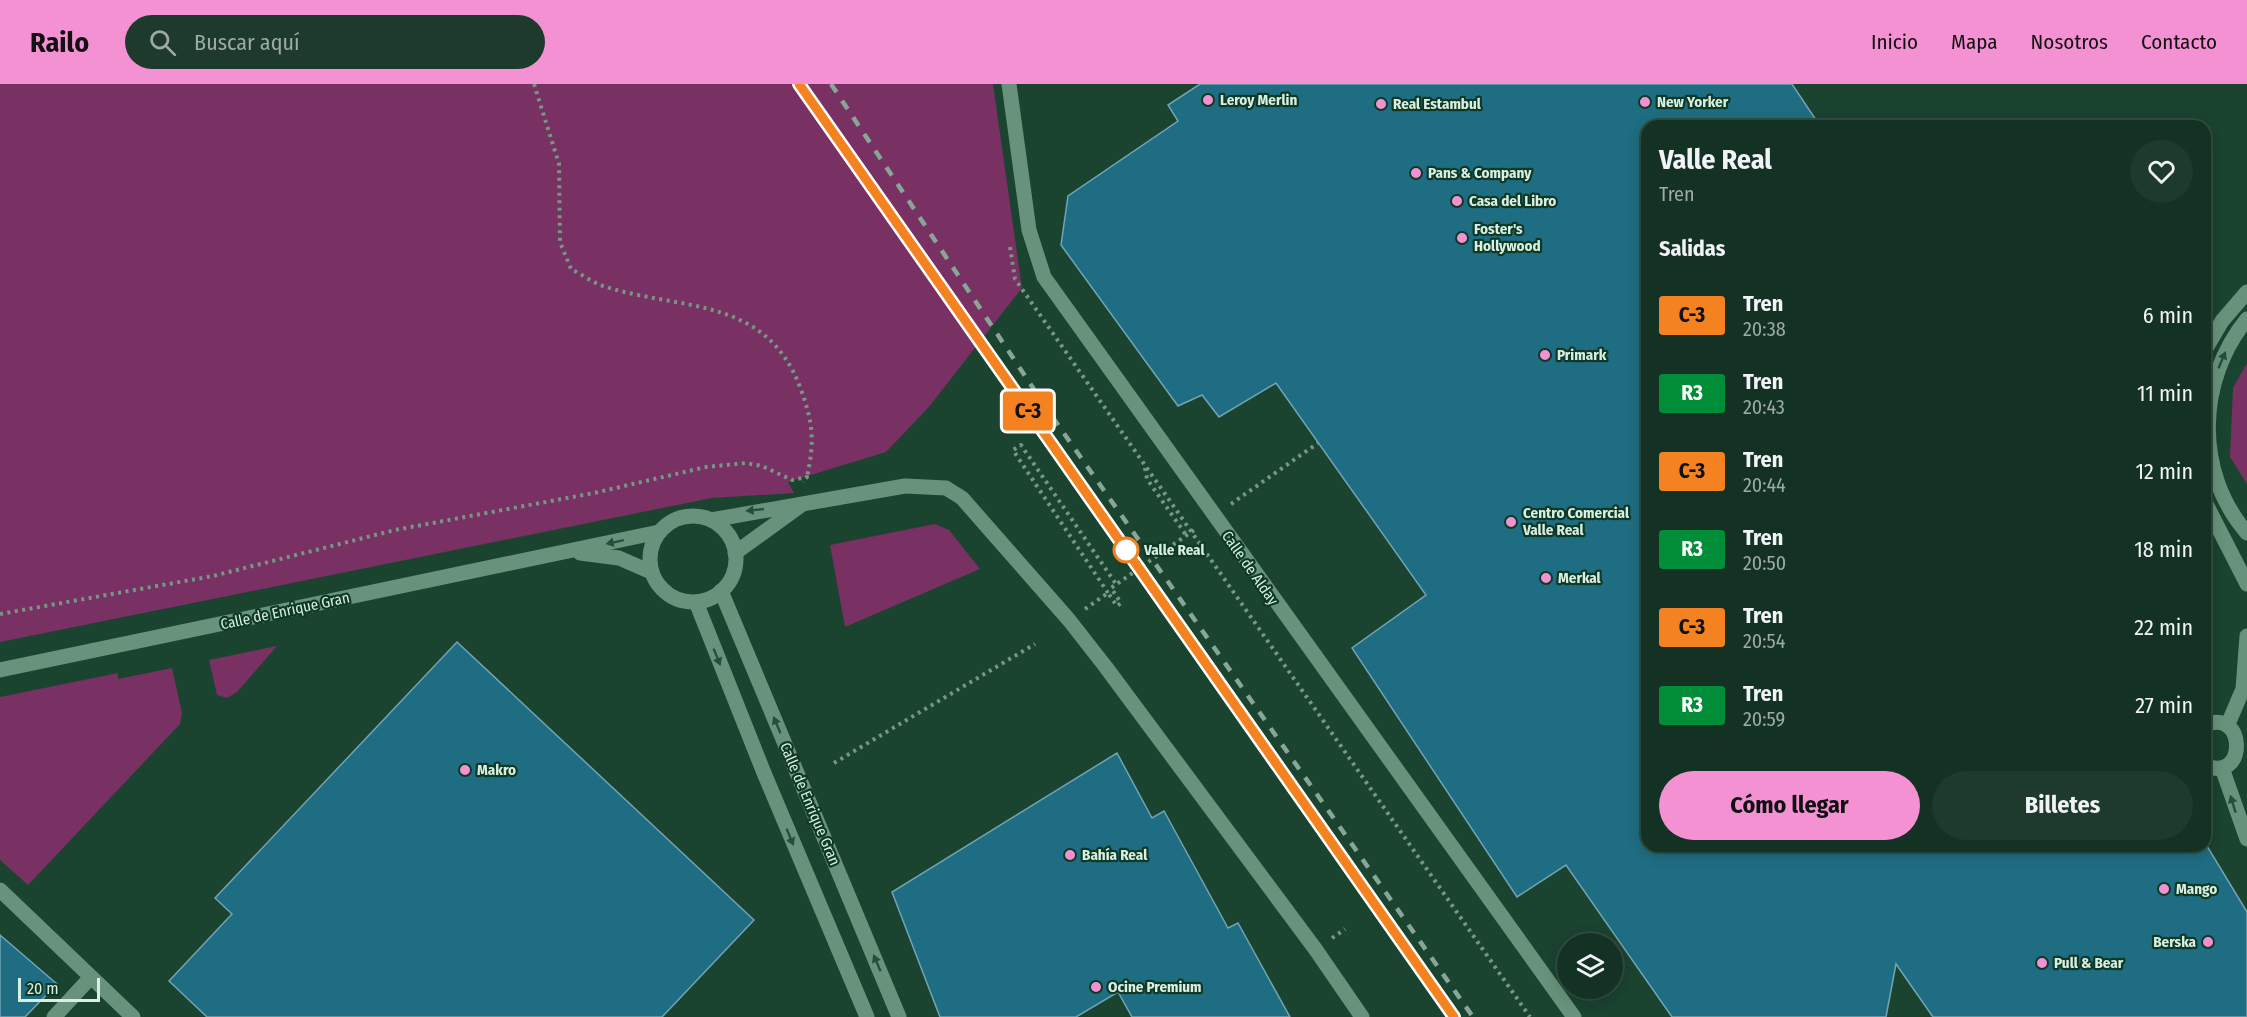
<!DOCTYPE html>
<html lang="es">
<head>
<meta charset="utf-8">
<style>
  :root { --surface:#143224; --page:#1d3a2c; --text:#f1f3f6; --muted:#9daaa6; --line:#334d41; --accent:#f491d3 }
  body { margin:0; font-family:"Fira Sans Condensed",sans-serif; background:var(--page); color:var(--text); height:100vh; display:flex; flex-direction:column; font-size:22px; white-space:nowrap }
  * { box-sizing:border-box; margin:0 }
  p { font-size:20px; color:var(--muted) }
  .icon { flex:none; width:33px; height:33px; fill:none; stroke:currentColor; stroke-width:2; stroke-linecap:round; stroke-linejoin:round }
  .map { position:relative; flex:1; overflow:hidden }
  .sheet { position:absolute; left:1641px; top:36px; width:570px; height:732px; display:flex; flex-direction:column; background:var(--surface); border-radius:18px; box-shadow:0 3px 15px #0003,0 0 0 2px var(--line) }
  .sheet>* { flex:none }
  .badge { padding:0 12px; border-radius:4px; font-size:21px; line-height:39px }
  .controls { position:absolute; left:1557px; top:849px; display:grid; gap:12px }
  .controls a { display:grid; place-items:center; width:66px; height:66px; border-radius:50%; background:var(--surface); box-shadow:0 3px 15px #0003,0 0 0 2px var(--line); font-size:30px }
  .scale { position:absolute; left:18px; bottom:15px; width:82px; box-sizing:border-box; padding-left:6px; border:3px solid #d8efe2; border-top:0; font-size:16px; line-height:21px; white-space:nowrap; color:#d8efe2; -webkit-text-stroke:4px #0e3926; paint-order:stroke }
  .map>.badge { position:absolute; translate:-50% -50%; box-shadow:0 0 0 3px #fff }
  h2 { padding:0 18px; font-size:22px; line-height:54px }
  .round { display:grid; place-items:center; flex:none; width:63px; height:63px; border-radius:32px; background:var(--page) }
  .overview { display:flex; align-items:center; justify-content:space-between; height:102px; padding:0 18px }
  h1 { font-size:28px; font-weight:700; line-height:45px }
  .cta { display:flex; gap:12px; margin-top:auto; padding:12px 18px }
  .cta a { flex:1; height:69px; border-radius:36px; background:var(--accent); color:#111; font-size:24px; font-weight:700; line-height:69px; text-align:center }
  .cta a+a { background:var(--page); color:var(--text) }
  ul { padding:0; list-style:none }
  li { display:flex; align-items:center; gap:18px; height:78px; padding:0 18px }
  li div { flex:1 }
  li b { display:block; font-size:22px }
  li em { font-style:normal }
  li .badge { min-width:66px; font-weight:700; text-align:center }
  header { display:flex; align-items:center; gap:36px; box-sizing:border-box; height:84px; padding:0 30px; background:var(--accent); color:#111 }
  header strong { font-size:28px }
  nav { display:flex; gap:33px; margin-inline-start:auto; font-size:21px }
  .search { width:420px; height:54px; background:var(--page); display:flex; align-items:center; gap:15px; box-sizing:border-box; padding:0 21px; border-radius:33px; color:var(--muted); font-size:22px }
  .map>svg:first-child { display:block }
</style>
</head>
<body>
<header>
<strong>Railo</strong>
<div class="search"><svg class="icon" aria-label="search" viewBox="0 0 24 24"><circle cx="10" cy="10" r="6"/><path d="M15 15l6 6"/></svg>Buscar aquí</div>
<nav><a>Inicio</a><a>Mapa</a><a>Nosotros</a><a>Contacto</a></nav>
</header>
<div class="map">
<svg width="2247" height="933" viewBox="0 0 2247 933">
  <rect width="100%" height="100%" fill="#1a4330"/>
  <!-- green -->
  <g fill="#783162">
    <path d="M0,0H993L1022,204L928,324L886,368L788,398L794,409L712,414L0,558Z"/>
    <path d="M2247,279V400L2230,373L2233,304Z"/>
    <path d="M935,440L949,446L980,485L845,543L830,461Z"/>
    <path d="M277,562L237,608L227,614L217,611L209,576Z"/>
    <path d="M172,584L182,629L180,640L28,801L0,776V613L118,589V595Z"/>
  </g>
  <!-- building -->
  <g fill="#1f6d82" stroke="#72a4b4" stroke-width="1.5">
    <path d="M1200,0H1792L1820,42H1647V762H2207L2247,828V933H1933L1896,880L1886,933H1672L1566,781L1517,813L1352,564L1426,511L1276,299L1219,333L1202,311L1178,322L1061,161L1068,112L1178,37L1168,21Z"/>
    <path d="M457,558L754,836L662,933H207L169,897L232,830L215,814Z"/>
    <path d="M1117,669L1152,734L1164,727L1228,844L1238,839L1290,933H1132L1118,908L1076,933H940L892,808Z"/>
    <path d="M0,851L57,900L25,933H0Z"/>
  </g>
  <g fill="none" stroke-linecap="round" stroke-linejoin="round">
    <!-- path -->
    <g stroke="#769786" stroke-width="4" stroke-dasharray="3 4.5" stroke-linecap="butt">
      <path d="M534,0L559,80L560,158L571,185C581,190 592,198 603,202C680,227 765,211 800,303C813,338 815,356 807,393"/>
      <path d="M1010,163L1015,195L1530,933"/>
      <path d="M1145,384L1147,395L1186,451"/>
      <path d="M1231,420L1318,359"/>
      <path d="M1108,509L1013,366L1021,361L1116,500"/>
      <path d="M1085,525L1108,509L1117,522L1121,519L1111,504L1197,444"/>
      <path d="M0,530L213,492L395,446L594,409L706,383L746,379L762,382L792,396L807,393L803,398"/>
      <path d="M834,679L1035,560"/>
      <path d="M1332,854L1345,845"/>
    </g>
    <!-- service -->
    <g stroke="#68927c" stroke-width="15">
      <path d="M2247,235C2197,296 2194,388 2247,449"/>
      <path d="M2205,266L2222,237L2247,208"/>
      <path d="M2205,418L2247,500"/>
      <path d="M2228,640L2243,605L2247,552"/>
      <path d="M2205,641C2247,623 2247,701 2205,681"/>
      <path d="M2222,684L2247,755"/>
      <path d="M54,933L91,893"/>
    </g>
    <!-- minor -->
    <g stroke="#68927c" stroke-width="15">
      <path d="M1009,0L1029,146L1044,193L1574,933"/>
      <circle cx="693" cy="475" r="43"/>
      <path d="M711,436L905,402L946,404L962,414L1069,536L1105,582L1316,866L1362,933"/>
      <path d="M580,469L619,474L651,488"/>
      <path d="M735,469L800,422"/>
      <path d="M721,507L899,933"/>
      <path d="M696,518L764,689L867,933"/>
      <path d="M0,586L659,448"/>
      <path d="M0,806L133,933"/>
    </g>
    <!-- rail -->
    <g stroke="#88a697" stroke-width="4.5" stroke-dasharray="10 10" stroke-linecap="butt">
      <path d="M799,0L1454,933"/>
      <path d="M831,0L1049,328L1473,933"/>
    </g>
  </g>
  <!-- one-way arrows -->
  <defs><path id="oneway-solid" d="M-6-.8H1V-3.2L6.5 0L1 3.2V.8H-6Z" transform="scale(1.5)"/></defs>
  <g fill="#244f3c">
    <use href="#oneway-solid" transform="translate(2222 276) rotate(-67)"/>
    <use href="#oneway-solid" transform="translate(755 426) rotate(174)"/>
    <use href="#oneway-solid" transform="translate(615 458) rotate(168)"/>
    <use href="#oneway-solid" transform="translate(717 573) rotate(68)"/>
    <use href="#oneway-solid" transform="translate(777 641) rotate(-113)"/>
    <use href="#oneway-solid" transform="translate(2233 720) rotate(-107)"/>
    <use href="#oneway-solid" transform="translate(790 753) rotate(68)"/>
    <use href="#oneway-solid" transform="translate(877 879) rotate(-113)"/>
  </g>
  <g fill="none" stroke-linecap="round" stroke-linejoin="round">
    <!-- line casing -->
    <g stroke="#fff" stroke-width="14">
      <path id="line" d="M799,0L1454,933"/>
    </g>
    <!-- line -->
    <use href="#line" stroke="#f58220" stroke-width="9"/>
  </g>
  <!-- markers -->
  <g fill="#f491d3" stroke="#0e3926" stroke-width="2">
    <circle cx="1208" cy="16" r="6"/>
    <circle cx="1645" cy="18" r="6"/>
    <circle cx="1381" cy="20" r="6"/>
    <circle cx="1416" cy="89" r="6"/>
    <circle cx="1457" cy="117" r="6"/>
    <circle cx="1462" cy="154" r="6"/>
    <circle cx="1545" cy="271" r="6"/>
    <circle cx="1511" cy="438" r="6"/>
    <circle cx="1546" cy="494" r="6"/>
    <circle cx="465" cy="686" r="6"/>
    <circle cx="1070" cy="771" r="6"/>
    <circle cx="2164" cy="805" r="6"/>
    <circle cx="2208" cy="858" r="6"/>
    <circle cx="2042" cy="879" r="6"/>
    <circle cx="1096" cy="903" r="6"/>
  </g>
  <circle fill="#fff" stroke="#f58220" stroke-width="3" cx="1126" cy="466" r="12"/>
  <g text-anchor="middle" stroke-width="4.5" stroke-linejoin="round" paint-order="stroke">
    <!-- poi labels -->
    <g font-size="15" font-weight="bold" fill="#d8efe2" stroke="#0e3926" text-anchor="start">
      <text x="1220" y="21">Leroy Merlin</text>
      <text x="1657" y="23">New Yorker</text>
      <text x="1393" y="25">Real Estambul</text>
      <text x="1428" y="94">Pans &amp; Company</text>
      <text x="1469" y="122">Casa del Libro</text>
      <text x="1474" y="150">Foster's<tspan x="1474" dy="17">Hollywood</tspan></text>
      <text x="1557" y="276">Primark</text>
      <text x="1523" y="434">Centro Comercial<tspan x="1523" dy="17">Valle Real</tspan></text>
      <text x="1558" y="499">Merkal</text>
      <text x="477" y="691">Makro</text>
      <text x="1082" y="776">Bahía Real</text>
      <text x="2176" y="810">Mango</text>
      <text x="2196" y="863" text-anchor="end">Berska</text>
      <text x="2054" y="884">Pull &amp; Bear</text>
      <text x="1108" y="908">Ocine Premium</text>
    </g>
    <!-- stop labels -->
    <g font-size="15" font-weight="bold" fill="#d8efe2" stroke="#0e3926" text-anchor="start">
      <text x="1144" y="471">Valle Real</text>
    </g>
    <!-- street labels -->
    <g font-size="15" fill="#d8efe2" stroke="#0e3926">
      <text transform="translate(1250 484) rotate(55)" y="5">Calle de Alday</text>
      <text transform="translate(285 527) rotate(-12)" y="5">Calle de Enrique Gran</text>
      <text transform="translate(810 720) rotate(67)" y="5">Calle de Enrique Gran</text>
    </g>
  </g>
</svg>
<div class="controls">
<a><svg class="icon" aria-label="layers" viewBox="0 0 24 24"><path d="M12 4l9 5-9 5-9-5zM3 14l9 5 9-5"/></svg></a>
</div>
<div class="scale">20 m</div>
<b class="badge" style="left:1028px;top:327px;background:#f58220;color:#111">C-3</b>
<section class="sheet">
<div class="overview"><div><h1>Valle Real</h1><p>Tren</p></div><a class="round"><svg class="icon" aria-label="heart" viewBox="0 0 24 24"><path d="M12 20l-8-8c-3-5 5-10 8-4 3-6 11-1 8 4z"/></svg></a></div>
<h2>Salidas</h2>
<ul>
<li><span class="badge" style="background:#f58220;color:#111">C-3</span><div><b>Tren</b><p>20:38</p></div><em>6 min</em></li>
<li><span class="badge" style="background:#028d38;color:#fff">R3</span><div><b>Tren</b><p>20:43</p></div><em>11 min</em></li>
<li><span class="badge" style="background:#f58220;color:#111">C-3</span><div><b>Tren</b><p>20:44</p></div><em>12 min</em></li>
<li><span class="badge" style="background:#028d38;color:#fff">R3</span><div><b>Tren</b><p>20:50</p></div><em>18 min</em></li>
<li><span class="badge" style="background:#f58220;color:#111">C-3</span><div><b>Tren</b><p>20:54</p></div><em>22 min</em></li>
<li><span class="badge" style="background:#028d38;color:#fff">R3</span><div><b>Tren</b><p>20:59</p></div><em>27 min</em></li>
</ul>
<div class="cta"><a>Cómo llegar</a><a>Billetes</a></div>
</section>
</div>
</body>
</html>
